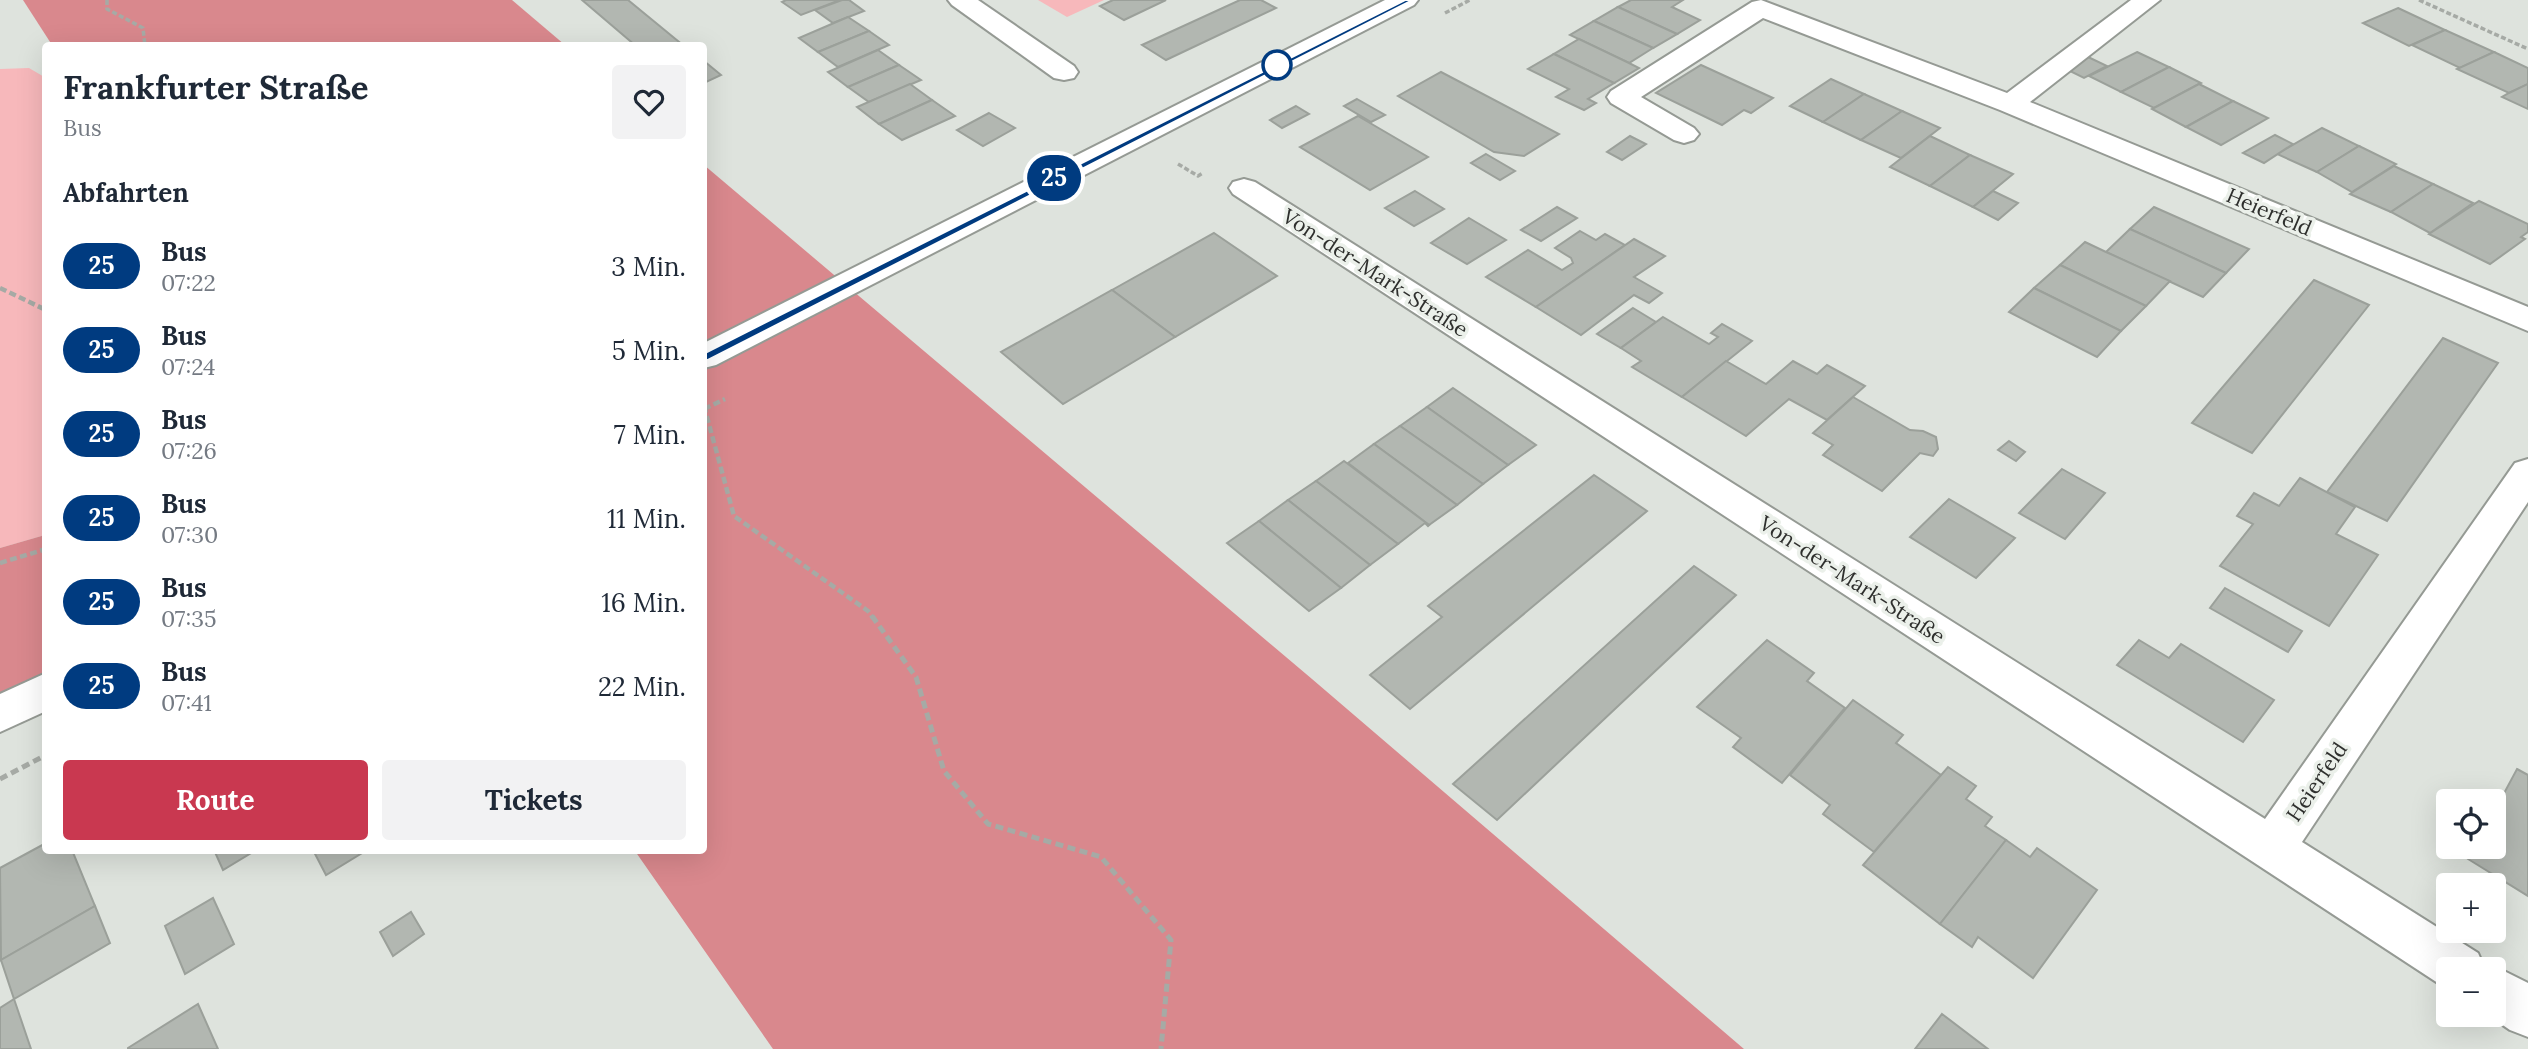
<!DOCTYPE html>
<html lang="de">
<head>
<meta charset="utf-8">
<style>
  :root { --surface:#fff; --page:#f2f2f3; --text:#1f2937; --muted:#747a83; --accent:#c93850 }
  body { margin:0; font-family:Lora,serif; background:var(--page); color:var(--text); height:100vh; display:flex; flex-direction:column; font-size:26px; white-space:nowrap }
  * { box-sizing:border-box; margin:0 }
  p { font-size:23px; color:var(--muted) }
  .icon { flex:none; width:38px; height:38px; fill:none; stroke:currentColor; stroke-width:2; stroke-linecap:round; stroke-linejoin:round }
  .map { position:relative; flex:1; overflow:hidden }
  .side { position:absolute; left:42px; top:42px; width:665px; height:812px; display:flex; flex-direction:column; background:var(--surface); border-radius:7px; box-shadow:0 7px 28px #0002 }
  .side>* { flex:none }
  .badge { padding:0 14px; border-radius:23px; font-size:24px; line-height:46px }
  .buttons { position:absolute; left:2436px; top:789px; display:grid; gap:14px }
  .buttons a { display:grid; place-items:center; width:70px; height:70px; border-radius:7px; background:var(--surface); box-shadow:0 7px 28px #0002; font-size:35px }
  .map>.badge { position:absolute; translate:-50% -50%; box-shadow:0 0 0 4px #fff }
  h2 { padding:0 21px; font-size:26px; line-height:63px }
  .round { display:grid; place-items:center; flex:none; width:74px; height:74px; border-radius:7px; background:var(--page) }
  .headline { display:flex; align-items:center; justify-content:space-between; height:119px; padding:0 21px }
  h1 { font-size:33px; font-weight:800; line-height:52px }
  .cta { display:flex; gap:14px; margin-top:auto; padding:14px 21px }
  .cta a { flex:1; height:80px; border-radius:7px; background:var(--accent); color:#fff; font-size:28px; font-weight:800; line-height:80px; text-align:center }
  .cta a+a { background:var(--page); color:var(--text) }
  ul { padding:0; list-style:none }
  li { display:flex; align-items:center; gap:21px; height:84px; padding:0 21px }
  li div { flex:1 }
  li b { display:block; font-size:26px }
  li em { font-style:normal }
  li .badge { min-width:77px; font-weight:700; text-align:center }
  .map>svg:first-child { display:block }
</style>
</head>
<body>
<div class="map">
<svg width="2528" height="1049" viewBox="0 0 2528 1049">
  <rect width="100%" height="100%" fill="#dee3dd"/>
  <!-- green -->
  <g fill="#f7b8bb">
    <path d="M1038,0H1104L1067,17Z"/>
    <path d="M29,68L46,78L45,535L0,548V69Z"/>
  </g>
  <!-- forest -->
  <g fill="#d9888d">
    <path d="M23,0H512L565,45H52Z"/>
    <path d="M704,165L1312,679L1744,1049H773L635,851L704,850Z"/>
    <path d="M45,535V690L0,713V548Z"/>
  </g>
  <!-- building -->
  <g fill="#b2b7b1" stroke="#9ba09a" stroke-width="2">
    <path d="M582,0H628L684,46H636Z"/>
    <path d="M786,0H840L801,15L782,2Z"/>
    <path d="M842,0H849L864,11L833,23L815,10Z"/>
    <path d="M1113,0H1166L1124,20L1100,6Z"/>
    <path d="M1240,0H1261L1276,8L1166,60L1142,45Z"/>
    <path d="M1631,0H1683L1672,7L1700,20L1677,34L1618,7Z"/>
    <path d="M1618,7L1677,34L1653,48L1594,21Z"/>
    <path d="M2398,8L2445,30L2409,46L2363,23Z"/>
    <path d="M848,17L869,31L818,52L799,38Z"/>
    <path d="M1594,21L1653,48L1629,63L1570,35Z"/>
    <path d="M2445,30L2494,52L2460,68L2412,45Z"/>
    <path d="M869,31L889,45L838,67L818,52Z"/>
    <path d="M1579,39L1629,63L1639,68L1614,83L1554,54Z"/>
    <path d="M878,50L899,65L848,87L828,72Z"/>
    <path d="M2137,52L2169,67L2121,92L2089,76Z"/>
    <path d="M2494,52L2528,68V84L2509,93L2457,69Z"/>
    <path d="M1554,54L1614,83L1588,99L1596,103L1584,110L1556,97L1569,89L1528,69Z"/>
    <path d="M2086,56L2107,66L2084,78L2068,70Z"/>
    <path d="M704,61L721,75L704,83Z"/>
    <path d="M899,65L921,80L869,102L848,87Z"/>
    <path d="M1701,65L1773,98L1751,113L1744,110L1722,125L1656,93Z"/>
    <path d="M2169,67L2201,83L2154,108L2121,92Z"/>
    <path d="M1441,72L1559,134L1524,156L1494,152L1398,96Z"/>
    <path d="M1831,79L1864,94L1823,122L1790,106Z"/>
    <path d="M910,84L932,100L879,124L857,107Z"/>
    <path d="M2199,84L2233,101L2186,127L2152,109Z"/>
    <path d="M2528,84V109L2502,97L2509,93Z"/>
    <path d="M1864,94L1902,111L1861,140L1823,122Z"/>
    <path d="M1357,99L1385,115L1371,122L1344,106Z"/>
    <path d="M932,100L955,116L902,140L879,124Z"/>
    <path d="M2233,101L2268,118L2221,145L2186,127Z"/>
    <path d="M1296,106L1309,114L1282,128L1270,120Z"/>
    <path d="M1902,111L1940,128L1901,158L1861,140Z"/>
    <path d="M989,113L1015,128L983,146L957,130Z"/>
    <path d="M1358,116L1428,157L1370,190L1300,147Z"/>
    <path d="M2322,128L2359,146L2317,172L2277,154Z"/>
    <path d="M2275,135L2293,144L2264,163L2243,153Z"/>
    <path d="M1630,136L1646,144L1622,160L1607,152Z"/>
    <path d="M1930,136L1970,155L1930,186L1890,167Z"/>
    <path d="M2359,146L2396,164L2352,192L2317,172Z"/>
    <path d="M1486,154L1515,171L1500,180L1471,163Z"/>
    <path d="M1970,155L2013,174L1973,207L1930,186Z"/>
    <path d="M2394,166L2433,184L2391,212L2350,194Z"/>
    <path d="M2433,184L2473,203L2430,233L2391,212Z"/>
    <path d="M1415,191L1444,209L1414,226L1385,208Z"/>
    <path d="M1993,191L2018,203L1998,220L1973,207Z"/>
    <path d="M2479,201L2528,224V232L2521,237L2525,239L2490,264L2429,234Z"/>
    <path d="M1557,207L1577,218L1541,241L1521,230Z"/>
    <path d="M2154,207L2249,249L2226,273L2130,229Z"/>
    <path d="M1469,218L1506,240L1467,264L1431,243Z"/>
    <path d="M2130,229L2226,273L2203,297L2106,252Z"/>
    <path d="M1580,231L1596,240L1605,234L1625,245L1536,307L1486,277L1528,250L1562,270L1573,263L1571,258L1555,248Z"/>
    <path d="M1214,233L1277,276L1175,337L1112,290Z"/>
    <path d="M1634,239L1665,256L1634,277L1662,293L1649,303L1634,295L1581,335L1536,307Z"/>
    <path d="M2085,242L2106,252L2170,281L2146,306L2060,265Z"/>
    <path d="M2060,265L2146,306L2121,331L2034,288Z"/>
    <path d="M2314,280L2369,305L2252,453L2192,423Z"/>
    <path d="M2034,288L2121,331L2097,357L2009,312Z"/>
    <path d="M1112,290L1175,337L1063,404L1001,352Z"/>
    <path d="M1633,308L1656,322L1621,348L1597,334Z"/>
    <path d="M1663,317L1709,344L1718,337L1711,333L1722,324L1752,341L1682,397L1632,367L1641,361L1621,348Z"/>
    <path d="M2443,338L2498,363L2387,521L2327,492Z"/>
    <path d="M1726,361L1766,384L1793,361L1817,374L1827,365L1865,386L1827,420L1789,399L1746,436L1682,397Z"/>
    <path d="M1453,388L1536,445L1508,465L1427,407Z"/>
    <path d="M1853,397L1910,430L1923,431L1936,437L1938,449L1933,456L1920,453L1882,491L1823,455L1833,445L1813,433Z"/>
    <path d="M1427,407L1508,465L1483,484L1400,426Z"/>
    <path d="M1400,426L1483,484L1457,505L1374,444Z"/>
    <path d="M2009,441L2025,452L2016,461L1998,450Z"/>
    <path d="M1374,444L1457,505L1429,525L1348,463Z"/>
    <path d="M1344,461L1429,525L1428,526L1425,523L1398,544L1316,481Z"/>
    <path d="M2062,469L2105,493L2065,539L2019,513Z"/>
    <path d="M1594,475L1647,511L1410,709L1370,675L1442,617L1428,606Z"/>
    <path d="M2300,478L2355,507L2336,534L2378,555L2329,626L2220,566L2253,524L2237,516L2254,493L2279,506Z"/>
    <path d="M1316,481L1398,544L1370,565L1288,500Z"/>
    <path d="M1949,499L2015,538L1976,578L1910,537Z"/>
    <path d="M1288,500L1370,565L1341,588L1259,521Z"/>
    <path d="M1259,521L1341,588L1309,611L1227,543Z"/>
    <path d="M1694,566L1736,595L1497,820L1453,784Z"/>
    <path d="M2225,588L2302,631L2288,652L2210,608Z"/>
    <path d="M1767,640L1814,673L1807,681L1845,708L1782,783L1733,747L1741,738L1697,707Z"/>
    <path d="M2139,640L2169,658L2181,644L2274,700L2243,742L2117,665Z"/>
    <path d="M1853,700L1903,735L1896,743L1941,775L1874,852L1823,814L1830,805L1790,775Z"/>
    <path d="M1948,767L1976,786L1966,799L1992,817L1985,826L2006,840L1940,924L1863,865Z"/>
    <path d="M2517,769L2528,775V896L2468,859L2474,847H2494V812Z"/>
    <path d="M2006,840L2030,857L2037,848L2097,890L2033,978L1978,937L1972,947L1940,924Z"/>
    <path d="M46,843V850H72L95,906L1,960L0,868Z"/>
    <path d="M214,850H256L223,870Z"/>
    <path d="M313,850H367L326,875Z"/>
    <path d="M213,898L234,944L185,974L165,926Z"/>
    <path d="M95,906L110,943L14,999L1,960Z"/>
    <path d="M411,912L424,934L393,956L380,932Z"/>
    <path d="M14,999L31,1049H0V1008Z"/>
    <path d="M198,1004L218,1049H128V1048Z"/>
    <path d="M1942,1014L1988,1049H1915Z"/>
  </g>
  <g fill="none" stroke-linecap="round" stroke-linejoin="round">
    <!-- minor casing -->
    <g stroke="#959a94" stroke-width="4">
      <g id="minor">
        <path d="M948,0H978L1074,66L1078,72L1074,78L1064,80L1054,78L952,5Z"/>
        <path d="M1761,0L2007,93L2131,0H2160L2030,102L2528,307V331L2000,110L1763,18L1641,97L1694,128L1699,134L1694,140L1684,143L1674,140L1611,103L1607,97L1611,91L1752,2Z"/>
        <path d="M1244,179L1255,182L2265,819L2515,463L2528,459V502L2302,842L2478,953L2485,969L2494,966L2528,983V1037L2510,1030L2488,1015H2494V970H2448V989L2444,987L1233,194L1229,188L1233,182Z"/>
      </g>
    </g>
    <!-- secondary casing -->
    <g stroke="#959a94" stroke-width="4">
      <g id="secondary">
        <path d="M1385,0H1418L1414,5L716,365L704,368V343Z"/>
        <path d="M46,673V711L0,732V694Z"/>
      </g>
    </g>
    <!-- path-far2 -->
    <g stroke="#a6aaa5" stroke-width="3.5" stroke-dasharray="5 2.5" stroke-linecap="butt">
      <path d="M107,0V9L143,28L145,46"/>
      <path d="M2419,0L2528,49"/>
      <path d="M1445,13L1470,0"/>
      <path d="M1178,164L1198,176L1203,173"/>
    </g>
    <!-- path-far1 -->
    <g stroke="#a6aaa5" stroke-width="4.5" stroke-dasharray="7 3.5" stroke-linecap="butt">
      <path d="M0,288L46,310"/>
      <path d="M704,406L734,516L868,611L873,618"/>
      <path d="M704,409L725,399"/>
      <path d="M0,563L46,549"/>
    </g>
    <!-- path -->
    <g stroke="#a6aaa5" stroke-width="5" stroke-dasharray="8 4.5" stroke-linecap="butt">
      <path d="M872,616L916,677L944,771L988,824L1101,857L1171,940L1161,1049"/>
      <path d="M0,779L46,755"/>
    </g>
    <!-- minor -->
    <use href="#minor" fill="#fff" fill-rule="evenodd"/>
    <!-- secondary -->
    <use href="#secondary" fill="#fff" fill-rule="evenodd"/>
  </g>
  <!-- line -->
  <path fill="#003b80" stroke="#fff" stroke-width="2" d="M1405,0H1410L1409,2L708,360H699L697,357Z"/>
  <!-- markers -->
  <circle fill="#fff" stroke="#003b80" stroke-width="3.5" cx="1277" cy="65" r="14"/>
  <g text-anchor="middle" stroke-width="7" stroke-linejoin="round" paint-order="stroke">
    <!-- street labels -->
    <g font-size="21" fill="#2e2f2d" stroke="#ebf0ea">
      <text transform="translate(2269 212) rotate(23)" y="7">Heierfeld</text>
      <text transform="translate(1375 273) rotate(33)" y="7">Von-der-Mark-Straße</text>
      <text transform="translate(1852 580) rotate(33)" y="7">Von-der-Mark-Straße</text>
      <text transform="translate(2317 782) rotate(-56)" y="7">Heierfeld</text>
    </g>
  </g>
</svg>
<div class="buttons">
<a><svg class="icon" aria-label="locate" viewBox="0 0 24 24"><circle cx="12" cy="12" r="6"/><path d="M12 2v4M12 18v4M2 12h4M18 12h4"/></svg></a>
<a>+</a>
<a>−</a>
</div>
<b class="badge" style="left:1054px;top:178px;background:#003b80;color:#fff">25</b>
<section class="side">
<div class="headline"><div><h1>Frankfurter Straße</h1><p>Bus</p></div><a class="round"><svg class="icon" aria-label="heart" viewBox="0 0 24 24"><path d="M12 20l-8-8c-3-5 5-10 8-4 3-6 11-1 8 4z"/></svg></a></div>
<h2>Abfahrten</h2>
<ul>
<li><span class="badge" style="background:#003b80;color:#fff">25</span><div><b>Bus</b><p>07:22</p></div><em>3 Min.</em></li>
<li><span class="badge" style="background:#003b80;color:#fff">25</span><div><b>Bus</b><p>07:24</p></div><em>5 Min.</em></li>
<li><span class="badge" style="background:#003b80;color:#fff">25</span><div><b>Bus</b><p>07:26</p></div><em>7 Min.</em></li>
<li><span class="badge" style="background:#003b80;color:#fff">25</span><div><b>Bus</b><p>07:30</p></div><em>11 Min.</em></li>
<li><span class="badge" style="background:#003b80;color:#fff">25</span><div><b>Bus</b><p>07:35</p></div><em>16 Min.</em></li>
<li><span class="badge" style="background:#003b80;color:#fff">25</span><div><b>Bus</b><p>07:41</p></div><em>22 Min.</em></li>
</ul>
<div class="cta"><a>Route</a><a>Tickets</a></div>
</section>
</div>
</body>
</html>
